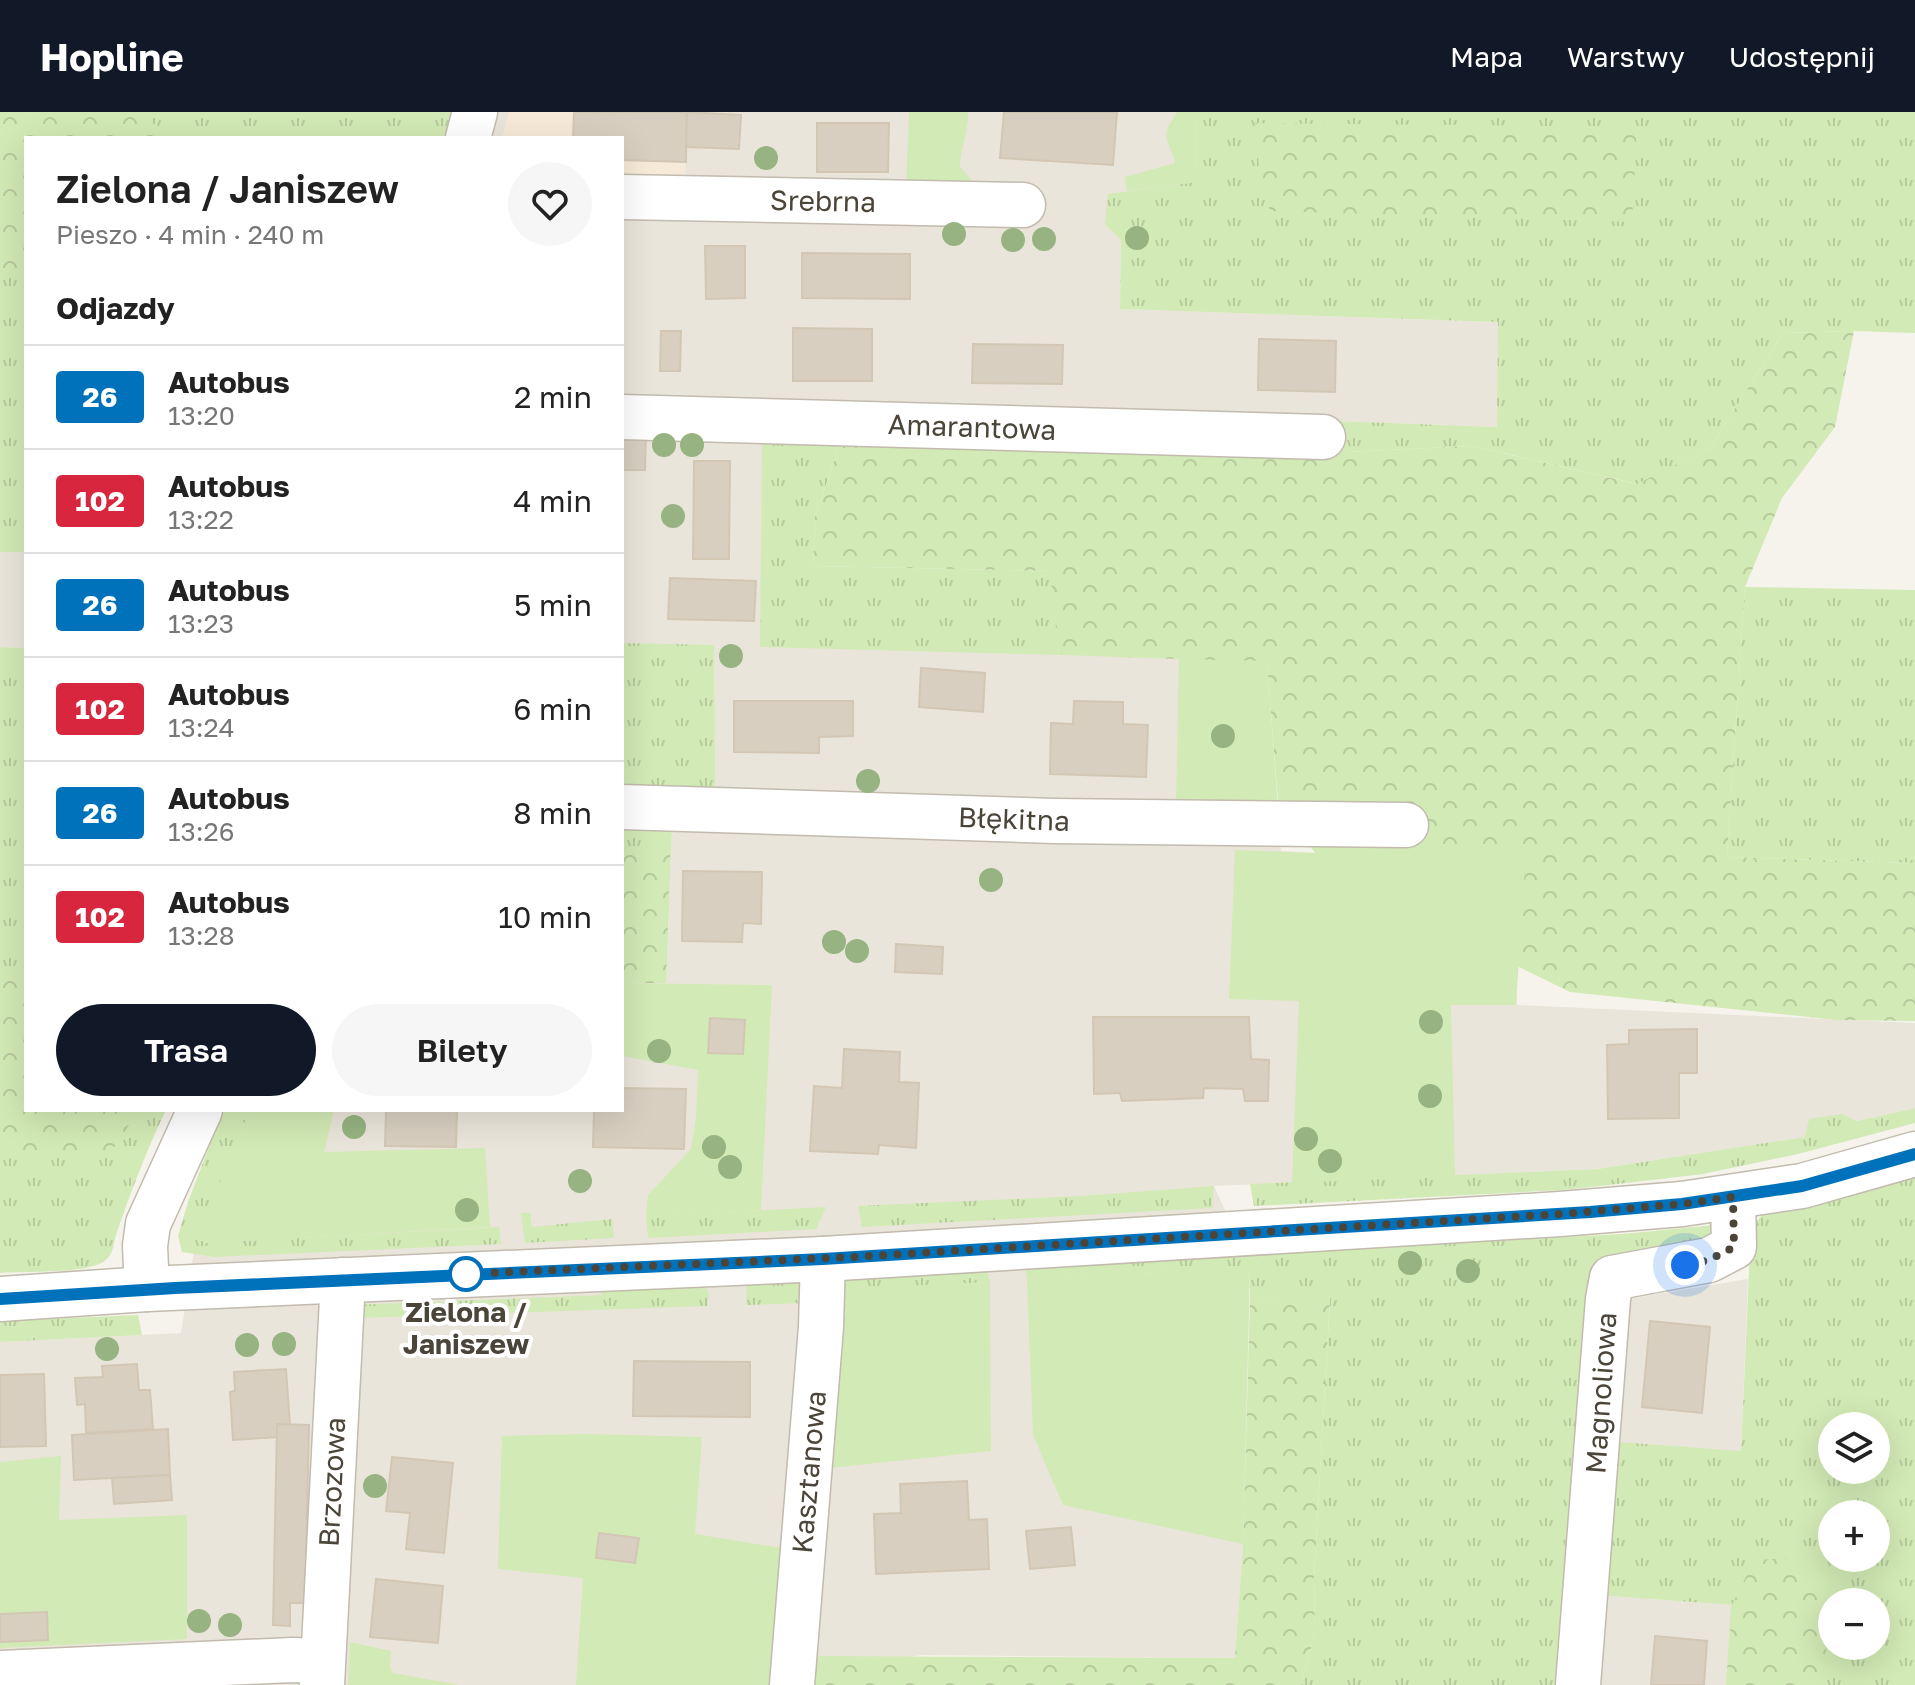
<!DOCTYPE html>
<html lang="pl">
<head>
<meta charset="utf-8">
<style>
  :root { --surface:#fff; --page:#f6f6f6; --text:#222; --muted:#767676; --line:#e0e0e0; --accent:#111827 }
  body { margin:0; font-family:"Golos Text",sans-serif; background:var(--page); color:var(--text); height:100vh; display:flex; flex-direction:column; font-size:30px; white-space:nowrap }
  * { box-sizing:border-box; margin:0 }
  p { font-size:26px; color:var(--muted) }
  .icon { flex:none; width:44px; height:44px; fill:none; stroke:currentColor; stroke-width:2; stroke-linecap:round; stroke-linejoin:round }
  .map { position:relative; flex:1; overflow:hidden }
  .sheet { position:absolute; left:24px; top:24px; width:600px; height:976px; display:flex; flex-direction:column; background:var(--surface); border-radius:0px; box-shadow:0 8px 32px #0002 }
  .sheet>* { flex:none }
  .badge { padding:0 16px; border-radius:6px; font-size:28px; line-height:52px }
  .controls { position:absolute; left:1818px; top:1300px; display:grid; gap:16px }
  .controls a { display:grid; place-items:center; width:72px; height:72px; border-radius:50%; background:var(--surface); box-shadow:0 8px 32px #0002; font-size:40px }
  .you { position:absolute; width:40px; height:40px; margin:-20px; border:6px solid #fff; border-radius:50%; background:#1a73e8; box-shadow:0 0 0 12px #1a73e833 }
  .map>.badge { position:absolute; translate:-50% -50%; box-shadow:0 0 0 4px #fff }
  h2 { padding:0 32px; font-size:30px; line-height:72px }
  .round { display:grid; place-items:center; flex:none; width:84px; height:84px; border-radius:42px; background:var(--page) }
  .headline { display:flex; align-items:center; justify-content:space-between; height:136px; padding:0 32px }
  h1 { font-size:38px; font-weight:600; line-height:60px }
  .primary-button { display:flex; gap:16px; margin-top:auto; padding:16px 32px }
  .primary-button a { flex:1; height:92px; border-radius:48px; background:var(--accent); color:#fff; font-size:32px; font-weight:600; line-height:92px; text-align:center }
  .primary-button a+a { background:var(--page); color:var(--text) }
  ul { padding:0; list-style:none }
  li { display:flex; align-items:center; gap:24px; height:104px; padding:0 32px; border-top:2px solid var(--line) }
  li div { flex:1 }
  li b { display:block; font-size:30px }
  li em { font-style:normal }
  li .badge { min-width:88px; font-weight:700; text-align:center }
  header { display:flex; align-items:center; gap:48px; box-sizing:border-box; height:112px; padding:0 40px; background:var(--accent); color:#fff }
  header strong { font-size:38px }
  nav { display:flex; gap:44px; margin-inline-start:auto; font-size:28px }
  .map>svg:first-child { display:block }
</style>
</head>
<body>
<header>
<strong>Hopline</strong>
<nav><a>Mapa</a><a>Warstwy</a><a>Udostępnij</a></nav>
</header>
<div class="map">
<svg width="1915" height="1573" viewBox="0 0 1915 1573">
  <defs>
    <pattern id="grass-tufts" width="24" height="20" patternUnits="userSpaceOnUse" patternTransform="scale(2)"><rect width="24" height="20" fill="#d2eab5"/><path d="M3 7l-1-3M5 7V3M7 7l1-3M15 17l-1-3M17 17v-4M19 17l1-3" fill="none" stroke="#b6ca9c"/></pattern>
    <pattern id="forest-crowns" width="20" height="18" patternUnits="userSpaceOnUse" patternTransform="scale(2)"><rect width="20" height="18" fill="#d2eab5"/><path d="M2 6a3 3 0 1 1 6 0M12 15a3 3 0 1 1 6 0" fill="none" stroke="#b6ca9c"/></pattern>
  </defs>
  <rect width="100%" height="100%" fill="#f6f3ec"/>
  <!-- residential -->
  <g fill="#eae5da">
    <path d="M205,0H1196L1197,70L1121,128L1120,197L1498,210V315L1201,304L842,326L760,534L1267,549L1281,739L1315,741L1517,854V893L1915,911V996L1857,1009L1842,1002L1806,1025L1597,1057L1214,1074L1250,1154L1243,1432L1235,1546L920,1543L793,1573H0V1230L181,1221L196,1127L250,998H622V871H666L672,716L714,534L622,531V26H204Z"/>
    <path d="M0,440H26V536L0,535Z"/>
    <path d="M1748,1167L1741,1340L1607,1329L1622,1188Z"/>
    <path d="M1598,1483L1732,1493L1726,1573H1591Z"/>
  </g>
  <!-- commercial -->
  <path fill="#f7ead8" d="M509,0H687L685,72L622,68V26H502Z"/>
  <!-- grass -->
  <g fill="url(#grass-tufts)" fill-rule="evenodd">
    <path d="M0,0H453L448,26H26V440H0Z"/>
    <path d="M1196,0H1915V221L1854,219L1783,221L1710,336L1638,372L1472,334L1305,342L1200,304L1497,315L1498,210L1120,197L1121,128L1105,112L1108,82L1197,70Z"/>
    <path d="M842,326L815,405L813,454L1051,459L1059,543L760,535L762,327Z"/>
    <path d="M1745,475L1915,478V751L1727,745Z"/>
    <path d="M622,531L714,533L715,679L622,687Z"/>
    <path d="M0,535L26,536V998H166C147,1037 132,1077 118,1117C113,1129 115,1143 103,1150C84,1162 25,1159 0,1161Z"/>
    <path d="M622,714L672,716L666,871H622Z"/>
    <path d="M1915,996V1011L1798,1042L1703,1062L1635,1070L1563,1078L1254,1094L1250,1072L1597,1057L1805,1025L1809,1007L1842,1002L1857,1009Z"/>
    <path d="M223,998H250L197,1127L208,1131L499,1115L501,1132L214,1145L182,1140L178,1124L188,1090Z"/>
    <path d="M1915,1062V1573H1726L1731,1493L1598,1483L1606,1329L1741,1339L1751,1115L1765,1100ZM1832,1314H1876V1358H1832ZM1832,1402H1876V1446H1832ZM1832,1490H1876V1534H1832Z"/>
    <path d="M1214,1074L1212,1096L862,1115L858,1094L1081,1084Z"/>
    <path d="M826,1095L816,1117L648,1126L646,1104Z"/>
    <path d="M521,1101H530L532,1115L612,1107L614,1126L525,1131Z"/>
    <path d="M1715,1113L1718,1132L1595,1164L1568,1573H1301L1315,1521L1314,1466L1330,1187L1250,1185V1154L1027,1168L1025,1154L1623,1122Z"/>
    <path d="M986,1154L990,1170L841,1178L843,1165Z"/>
    <path d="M747,1168L802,1169L809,1191L746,1193Z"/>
    <path d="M704,1172L709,1182L707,1194L360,1206L358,1328L347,1326L352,1193L602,1183V1173Z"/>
    <path d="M138,1203L142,1223L0,1230V1209Z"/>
  </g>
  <!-- forest -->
  <g fill="url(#forest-crowns)">
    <path d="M0,0H120L145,6L176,26H26V160L0,156Z"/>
    <path d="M1255,11L1637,15L1632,110L1270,99L1259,57Z"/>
    <path d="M1854,219L1835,315L1782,386L1745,475L1727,745L1915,751V909L1837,908L1570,880L1517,854L1525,741H1315L1278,689L1267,550L1059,543L1050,459L813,454L815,405L842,326L1305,342L1472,334L1637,372L1710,336L1783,221Z"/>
    <path d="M622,743H670L666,871H622Z"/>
    <path d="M0,866L26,868V998H139L109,1043L0,1047Z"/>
    <path d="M1250,1185L1330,1186L1314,1466L1315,1521L1301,1573H807L810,1544L1235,1546L1243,1432Z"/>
    <path d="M1795,1446L1822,1469L1827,1523L1824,1573H1726L1732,1493L1754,1448Z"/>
  </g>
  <!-- garden -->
  <g fill="#d2eab5">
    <path d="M909,0H968C969,19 960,36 960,55L975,72L906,79Z"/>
    <path d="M1177,0H1196L1197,70L1127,79L1125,65L1175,51C1174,40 1164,30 1167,18C1169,12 1174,6 1177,0Z"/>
    <path d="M1179,547L1267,549L1278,696L1176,693Z"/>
    <path d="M1235,738L1315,741H1526L1516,893H1451L1455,1064L1292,1071L1299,889L1229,887Z"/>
    <path d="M622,871L772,873L761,1098L646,1104L648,1083L691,1037L696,1006L698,958L622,944Z"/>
    <path d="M250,998H334L324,1040L485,1036L490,1115L208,1131L196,1127Z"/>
    <path d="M1250,1154L1243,1432L1063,1393L1033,1323L1027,1168Z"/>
    <path d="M990,1170L991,1339L830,1356L841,1177Z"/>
    <path d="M586,1322L702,1325L695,1422L788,1437L776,1573H576L583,1466L498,1457L502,1324Z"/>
    <path d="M61,1344L59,1408L187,1403V1527L0,1536V1350Z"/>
    <path d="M350,1530L391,1539L390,1555L393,1561L460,1573H348Z"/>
  </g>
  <!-- building -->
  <g fill="#d8cfc1" stroke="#d3c7b4" stroke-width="2">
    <path d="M574,0H687L686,50L622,48V26H573Z"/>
    <path d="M687,0L741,3L739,37L686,35Z"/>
    <path d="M1004,0H1117L1113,53L1000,46Z"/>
    <path d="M817,11H889L888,60H817Z"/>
    <path d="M705,134H745V186L706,187Z"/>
    <path d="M802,141L910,142V187L802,186Z"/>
    <path d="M793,216L872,217V269H793Z"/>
    <path d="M661,219H681L680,259H660Z"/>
    <path d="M1259,227L1336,229L1335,280L1258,278Z"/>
    <path d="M973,232L1063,233L1062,272L972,271Z"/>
    <path d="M622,319L646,320L645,358H622Z"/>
    <path d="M694,349H730L729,447H693Z"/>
    <path d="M670,466L756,469L754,509L668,507Z"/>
    <path d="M921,556L985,561L983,600L919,595Z"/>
    <path d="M734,589H853V624L819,625V641L734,640Z"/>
    <path d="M1074,589L1123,590V612L1148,613L1146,665L1050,662L1051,611L1073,612Z"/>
    <path d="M683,759L762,760L761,812L743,811L742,830L682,829Z"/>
    <path d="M896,832L943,835L942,862L895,860Z"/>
    <path d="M1093,905H1249L1251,947L1269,948L1268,989H1245L1243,977L1204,976L1203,986L1122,989L1120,981L1094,982Z"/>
    <path d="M710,906L745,908L743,942L708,941Z"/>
    <path d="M1697,917V961H1679V1006L1608,1007L1607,933L1629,932V918Z"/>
    <path d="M844,937L900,940L899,970L919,971L916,1036L879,1033L878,1042L810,1039L814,974L842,976Z"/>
    <path d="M622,976L686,977L684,1037L593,1035L594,998H622Z"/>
    <path d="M386,998H457L456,1035L385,1034Z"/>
    <path d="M1650,1209L1710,1215L1702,1301L1642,1295Z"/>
    <path d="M634,1249L750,1250V1305L633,1304Z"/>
    <path d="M137,1252L139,1278H150L153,1317L86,1321L85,1292L77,1293L75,1266L103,1265L102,1254Z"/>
    <path d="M286,1257L290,1313L277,1312V1325L233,1328L230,1280L235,1279L234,1260Z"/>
    <path d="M44,1262L46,1334L0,1335V1263Z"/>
    <path d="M277,1312L309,1313L305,1491H290V1514L273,1513Z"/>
    <path d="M168,1317L170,1363L74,1368L72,1323Z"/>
    <path d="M392,1345L453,1351L444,1441L406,1437L410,1401L386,1399Z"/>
    <path d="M170,1363L172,1388L114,1392L112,1366Z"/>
    <path d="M967,1369L969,1408L987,1407L989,1457L876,1462L874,1402L901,1401L900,1372Z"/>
    <path d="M1071,1415L1075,1453L1030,1457L1026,1419Z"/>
    <path d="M599,1421L639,1426L635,1451L596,1446Z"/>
    <path d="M376,1467L443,1474L438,1531L370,1525Z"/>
    <path d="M47,1500L48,1528L0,1530V1502Z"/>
    <path d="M1655,1524L1707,1529L1704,1573H1651Z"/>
  </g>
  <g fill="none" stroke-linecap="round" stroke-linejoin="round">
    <!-- minor casing -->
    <g stroke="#c2bbae" stroke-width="47">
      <g id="minor">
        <path d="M468,26L475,0"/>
        <path d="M622,85L1023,93"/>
        <path d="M622,305L1323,325"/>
        <path d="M622,695L1054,709L1406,713"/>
        <path d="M147,1177L145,1134L148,1112L200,998"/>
        <path d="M0,1187L147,1177L823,1147L1560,1102L1682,1092L1802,1074L1915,1042"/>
        <path d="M0,1561L292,1548L323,1549"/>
        <path d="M322,1573L343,1168"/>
        <path d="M792,1573L821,1215L823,1147"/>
        <path d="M1578,1573L1608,1187L1612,1166L1709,1148L1734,1135L1733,1085"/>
      </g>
    </g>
    <!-- minor -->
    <use href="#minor" stroke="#fff" stroke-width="44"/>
  </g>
  <!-- trees -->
  <g fill="#97b381">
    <circle cx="766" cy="46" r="12"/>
    <circle cx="954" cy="122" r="12"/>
    <circle cx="1137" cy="126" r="12"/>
    <circle cx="1044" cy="127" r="12"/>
    <circle cx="1013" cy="128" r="12"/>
    <circle cx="664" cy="333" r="12"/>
    <circle cx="692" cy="333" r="12"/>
    <circle cx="673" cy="404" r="12"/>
    <circle cx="731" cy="544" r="12"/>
    <circle cx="1223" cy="624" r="12"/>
    <circle cx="868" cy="669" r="12"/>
    <circle cx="991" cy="768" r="12"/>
    <circle cx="834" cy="830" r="12"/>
    <circle cx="857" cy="839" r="12"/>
    <circle cx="1431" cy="910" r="12"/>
    <circle cx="659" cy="939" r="12"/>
    <circle cx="1430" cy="984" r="12"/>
    <circle cx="354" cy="1015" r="12"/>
    <circle cx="1306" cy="1027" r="12"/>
    <circle cx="714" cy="1035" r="12"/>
    <circle cx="1330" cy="1049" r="12"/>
    <circle cx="730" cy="1055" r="12"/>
    <circle cx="580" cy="1069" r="12"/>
    <circle cx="467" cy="1098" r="12"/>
    <circle cx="1410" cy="1151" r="12"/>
    <circle cx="1468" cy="1159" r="12"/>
    <circle cx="284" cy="1232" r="12"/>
    <circle cx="247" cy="1233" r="12"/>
    <circle cx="107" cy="1237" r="12"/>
    <circle cx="375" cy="1374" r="12"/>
    <circle cx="199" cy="1509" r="12"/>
    <circle cx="230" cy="1513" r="12"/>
  </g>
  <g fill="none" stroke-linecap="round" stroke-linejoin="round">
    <!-- line casing -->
    <g stroke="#fff" stroke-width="18">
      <path id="line" d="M0,1187L175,1176L823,1147L1590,1100L1682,1092L1802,1074L1915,1042"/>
    </g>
    <!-- line -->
    <use href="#line" stroke="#0072bc" stroke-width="12"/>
    <!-- walk -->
    <path stroke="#4b4439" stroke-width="8" stroke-dasharray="0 14.4" d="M466,1162L854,1145L1560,1102L1682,1092L1733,1085L1734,1135L1709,1148L1685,1153"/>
  </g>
  <!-- markers -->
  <circle fill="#fff" stroke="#0072bc" stroke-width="4" cx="466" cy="1162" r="16"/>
  <g text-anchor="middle" stroke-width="8" stroke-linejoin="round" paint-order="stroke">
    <!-- street labels -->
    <g font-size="28" fill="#4b4439" stroke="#fff">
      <text transform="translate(823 89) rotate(1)" y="10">Srebrna</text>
      <text transform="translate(972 315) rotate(2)" y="10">Amarantowa</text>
      <text transform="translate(1014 707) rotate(2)" y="10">Błękitna</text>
      <text transform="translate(1601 1281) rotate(-86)" y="10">Magnoliowa</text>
      <text transform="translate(809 1360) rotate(-85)" y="10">Kasztanowa</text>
      <text transform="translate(332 1370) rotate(-87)" y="10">Brzozowa</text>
    </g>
    <!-- stop labels -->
    <g font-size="28" font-weight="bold" fill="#4b4439" stroke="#fff">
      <text x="466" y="1210">Zielona /<tspan x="466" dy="32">Janiszew</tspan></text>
    </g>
  </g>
</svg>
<div class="controls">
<a><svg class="icon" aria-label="layers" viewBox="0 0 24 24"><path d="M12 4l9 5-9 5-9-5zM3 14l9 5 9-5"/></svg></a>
<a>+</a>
<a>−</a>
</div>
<div class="you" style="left:1685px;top:1153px"></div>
<section class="sheet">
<div class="headline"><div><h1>Zielona / Janiszew</h1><p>Pieszo · 4 min · 240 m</p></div><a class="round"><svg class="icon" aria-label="heart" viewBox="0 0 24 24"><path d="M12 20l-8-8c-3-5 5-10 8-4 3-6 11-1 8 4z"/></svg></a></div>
<h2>Odjazdy</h2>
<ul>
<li><span class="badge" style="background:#0072bc;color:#fff">26</span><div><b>Autobus</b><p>13:20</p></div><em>2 min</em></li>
<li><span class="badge" style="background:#d7263d;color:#fff">102</span><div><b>Autobus</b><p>13:22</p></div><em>4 min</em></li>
<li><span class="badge" style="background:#0072bc;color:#fff">26</span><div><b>Autobus</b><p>13:23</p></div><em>5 min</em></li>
<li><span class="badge" style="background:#d7263d;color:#fff">102</span><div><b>Autobus</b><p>13:24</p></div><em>6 min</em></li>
<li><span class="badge" style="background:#0072bc;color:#fff">26</span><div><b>Autobus</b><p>13:26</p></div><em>8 min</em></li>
<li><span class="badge" style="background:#d7263d;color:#fff">102</span><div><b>Autobus</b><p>13:28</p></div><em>10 min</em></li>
</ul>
<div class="primary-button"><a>Trasa</a><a>Bilety</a></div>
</section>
</div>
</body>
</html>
